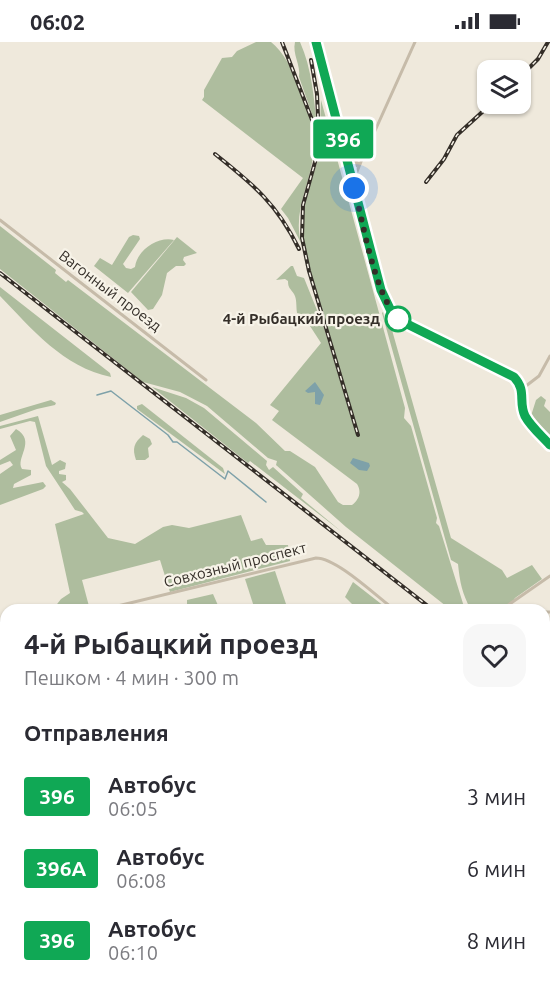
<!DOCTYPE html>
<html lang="ru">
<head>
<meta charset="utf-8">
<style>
  :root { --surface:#fff; --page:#f7f7f7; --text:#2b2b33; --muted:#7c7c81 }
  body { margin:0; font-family:Ubuntu,sans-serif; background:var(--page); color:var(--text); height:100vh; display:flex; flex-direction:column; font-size:22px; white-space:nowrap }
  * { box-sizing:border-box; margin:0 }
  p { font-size:20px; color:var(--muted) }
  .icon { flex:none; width:33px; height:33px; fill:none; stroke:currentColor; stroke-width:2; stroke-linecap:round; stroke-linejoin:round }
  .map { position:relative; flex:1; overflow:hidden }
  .details { position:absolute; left:0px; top:562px; width:550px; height:386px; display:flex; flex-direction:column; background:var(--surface); border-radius:18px 18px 0 0; box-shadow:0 2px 4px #0004 }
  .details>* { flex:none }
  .badge { padding:0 12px; border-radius:4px; font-size:21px; line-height:39px }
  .buttons { position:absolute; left:477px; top:18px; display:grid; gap:12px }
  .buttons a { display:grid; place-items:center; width:54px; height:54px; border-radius:12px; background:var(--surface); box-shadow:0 2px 4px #0004; font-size:30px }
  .you { position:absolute; width:30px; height:30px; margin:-15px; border:4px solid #fff; border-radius:50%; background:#1a73e8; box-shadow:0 0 0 9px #1a73e833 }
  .map>.badge { position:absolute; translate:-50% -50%; box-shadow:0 0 0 3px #fff }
  h2 { padding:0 24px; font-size:22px; line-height:54px }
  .round { display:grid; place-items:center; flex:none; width:63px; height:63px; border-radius:18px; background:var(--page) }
  .head { display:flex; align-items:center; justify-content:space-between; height:102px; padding:0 24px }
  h1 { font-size:28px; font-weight:600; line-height:45px }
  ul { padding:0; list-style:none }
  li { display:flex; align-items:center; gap:18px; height:72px; padding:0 24px }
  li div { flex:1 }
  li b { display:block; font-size:22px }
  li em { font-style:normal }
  li .badge { min-width:66px; font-weight:700; text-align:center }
  .status { display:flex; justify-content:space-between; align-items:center; height:42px; padding:0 30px; background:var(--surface); direction:ltr }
  .status svg { height:16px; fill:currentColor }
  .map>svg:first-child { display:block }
</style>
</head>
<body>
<div class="status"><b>06:02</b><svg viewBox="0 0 49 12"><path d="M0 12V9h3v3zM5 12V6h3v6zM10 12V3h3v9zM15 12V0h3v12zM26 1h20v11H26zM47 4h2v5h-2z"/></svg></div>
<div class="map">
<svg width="550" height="947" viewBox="0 0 550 947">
  <rect width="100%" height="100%" fill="#efe9dc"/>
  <!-- green -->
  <g fill="#aebd9e">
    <path d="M256,0H271C296,20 318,84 313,115C309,145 293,170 301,201L288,176L281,167L303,136L202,58L204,55V48L222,16L232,15L237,9Z"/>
    <path d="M295,0H300C312,27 314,56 317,86L299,35C301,23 292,12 295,0Z"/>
    <path d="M321,58L405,366L404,376L411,384L437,476L436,481L439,484L465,568H451L346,485L276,423L277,419L268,416L207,364L180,350L143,340L0,227V184L56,228L55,231L66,240L68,238L256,381L285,409H290L315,425L338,460L343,463H352C359,458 362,450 357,442L272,378L279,369L270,363L321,301L310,284L311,276L297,271C296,264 297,257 294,252C290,246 288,246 288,239L285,237L276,238L291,224H293L297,234L304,236L323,283L357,394L359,395L310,228L303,195L304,163L319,114Z"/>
    <path d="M133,193L139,194L140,197L123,222L126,226L131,227L135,225C137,208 158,194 174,198L128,251L94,224L100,216L112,223L129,195Z"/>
    <path d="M177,195L197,211L184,215L183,218L186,222L184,224H176L167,231L162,253L153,267L148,268L131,250Z"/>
    <path d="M0,245L110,331L111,335C63,325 32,287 0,254Z"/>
    <path d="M383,270L385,279L390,281L451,496L502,528L507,536L532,523L542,537L515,556L508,568H471C462,551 460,541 458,522L451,518L382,271Z"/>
    <path d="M152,345L186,356L204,366L267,419L266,423L269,428L273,425L303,452L301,456L342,490L250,419L248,421Z"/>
    <path d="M541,354L546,358L544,364L550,370V400L530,377L536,358Z"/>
    <path d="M51,358L56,361L55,363L37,367L0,380V373Z"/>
    <path d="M142,362L223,426L225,432L137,367V364Z"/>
    <path d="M38,374L52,423L60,418L66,421L65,427L59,429V432L66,433V438L62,440L70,447L108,496L135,502L163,485L172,483L189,486L241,473L251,499L262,496L266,503H288L290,519L170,550L160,518L82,538L90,568H34L35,566H54L61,557L70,551L55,482L84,472L82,470L75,468L46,424L35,380L30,379L0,387V384Z"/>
    <path d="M16,387C37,399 15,416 22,427L31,428V433L14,442L13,446L43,440L46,444L43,447L0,463V432L13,423L10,419L0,423V418L16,408L10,394Z"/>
    <path d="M143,393L150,397L152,402L148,406L149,415L145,418H136C132,406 134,401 143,393Z"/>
    <path d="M275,529L288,568H255L245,537Z"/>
    <path d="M353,540L389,568H358L345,555Z"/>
    <path d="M213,552L220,568H187V558Z"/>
    <path d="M550,580V640L545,626L544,588L549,585Z"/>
    <path d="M544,681L550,685V715L545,711Z"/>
    <path d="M150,942H274L278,947H153Z"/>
    <path d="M438,942H497L496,947H434V946Z"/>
  </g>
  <!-- water -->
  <g fill="#7ea1a9">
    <path d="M315,340L324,353L320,363L315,362V350L308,351L305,349Z"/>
    <path d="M353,416L369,421L370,424L367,429L359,428L350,421Z"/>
  </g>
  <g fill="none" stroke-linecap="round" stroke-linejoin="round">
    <!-- stream -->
    <g stroke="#7ea1a9" stroke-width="1.5">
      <path d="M97,353L111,349L168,393L173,400H177L225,437L228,429L266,460"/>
      <path d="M0,580H6"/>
      <path d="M0,839L4,835"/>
      <path d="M142,942L146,947"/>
      <path d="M287,942L291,947"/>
      <path d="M347,947L354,942"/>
    </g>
    <!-- minor -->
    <g stroke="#c6bba9" stroke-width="3">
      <path d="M348,117L360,122L353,140"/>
      <path d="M350,126L360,122L415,0"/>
      <path d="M0,178L206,338"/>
      <path d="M522,347L539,334L550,314"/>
      <path d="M101,568L316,516C337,516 377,555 395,568"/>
      <path d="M501,568L550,534"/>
      <path d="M544,570H550"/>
      <path d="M544,630L550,642"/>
      <path d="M544,675L550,679"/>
      <path d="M544,794L550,798"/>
      <path d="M497,947L498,942"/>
    </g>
    <!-- tertiary -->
    <path stroke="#c6bba9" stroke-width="4" d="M316,0L381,248L388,265L403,281L514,335C528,349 518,360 525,374C531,385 542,394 550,403"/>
    <!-- rail casing -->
    <g stroke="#342e28" stroke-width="4">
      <g id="rail">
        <path d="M282,0L314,83"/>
        <path d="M311,18L317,52L319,99L317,113L303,163L302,196L309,229L358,393"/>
        <path d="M520,35L538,17L548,0"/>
        <path d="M215,112C254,143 277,162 299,207"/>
        <path d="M426,140L444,117L457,93L491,62"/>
        <path d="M0,231L433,568"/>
        <path d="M544,660L550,664"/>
      </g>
    </g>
    <!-- rail -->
    <use href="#rail" stroke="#f7f3e8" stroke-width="1.5" stroke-dasharray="4.5" stroke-linecap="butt"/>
  </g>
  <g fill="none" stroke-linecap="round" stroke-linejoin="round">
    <!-- line casing -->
    <g stroke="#fff" stroke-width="14">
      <path id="line" d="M316,0L381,248L391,269L403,280L514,335C527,349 518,359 525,374C531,385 542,394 550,403"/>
    </g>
    <!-- line -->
    <use href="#line" stroke="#10a855" stroke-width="9"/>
    <!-- walk -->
    <path stroke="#342e28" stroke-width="6" stroke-dasharray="0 10.8" d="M354,146C364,184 374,250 398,277"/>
  </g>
  <!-- markers -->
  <circle fill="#fff" stroke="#10a855" stroke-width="3" cx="398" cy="277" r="12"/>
  <g text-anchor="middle" stroke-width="4.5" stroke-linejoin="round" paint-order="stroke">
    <!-- street labels -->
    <g font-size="15" fill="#342e28" stroke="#f7f3e8">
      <text transform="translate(110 249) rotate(37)" y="5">Вагонный проезд</text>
      <text transform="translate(235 523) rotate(-14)" y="5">Совхозный проспект</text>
    </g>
    <!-- stop labels -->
    <g font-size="15" font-weight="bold" fill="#342e28" stroke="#f7f3e8" text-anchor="end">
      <text x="380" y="282">4-й Рыбацкий проезд</text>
    </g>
  </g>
</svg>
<div class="buttons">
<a><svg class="icon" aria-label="layers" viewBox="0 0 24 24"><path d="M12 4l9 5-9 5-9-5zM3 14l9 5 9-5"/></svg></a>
</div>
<div class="you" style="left:354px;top:146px"></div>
<b class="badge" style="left:343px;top:97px;background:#10a855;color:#fff">396</b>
<section class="details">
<div class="head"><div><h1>4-й Рыбацкий проезд</h1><p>Пешком · 4 мин · 300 m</p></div><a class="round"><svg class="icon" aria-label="heart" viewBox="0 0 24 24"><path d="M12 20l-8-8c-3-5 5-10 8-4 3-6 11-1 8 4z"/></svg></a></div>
<h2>Отправления</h2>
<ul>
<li><span class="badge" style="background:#10a855;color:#fff">396</span><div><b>Автобус</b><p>06:05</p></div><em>3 мин</em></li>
<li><span class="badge" style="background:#10a855;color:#fff">396А</span><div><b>Автобус</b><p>06:08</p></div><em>6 мин</em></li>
<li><span class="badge" style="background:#10a855;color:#fff">396</span><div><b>Автобус</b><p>06:10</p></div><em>8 мин</em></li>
</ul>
</section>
</div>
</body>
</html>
